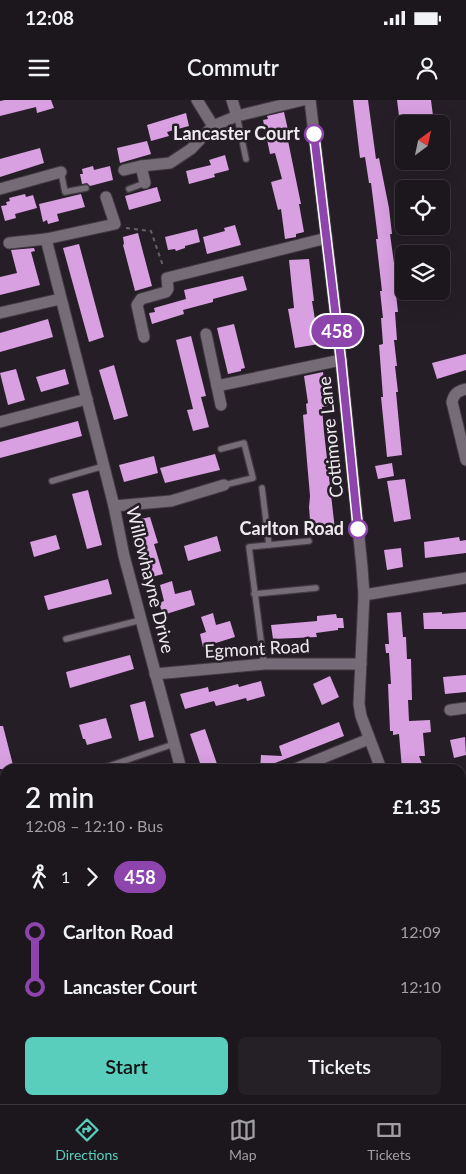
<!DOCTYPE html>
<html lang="en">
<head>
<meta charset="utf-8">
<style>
  :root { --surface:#1c161d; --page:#251f26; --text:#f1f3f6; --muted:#a09fa4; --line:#3a353b; --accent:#5acebd }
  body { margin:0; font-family:Lato,sans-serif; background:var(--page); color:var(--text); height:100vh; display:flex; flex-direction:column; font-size:19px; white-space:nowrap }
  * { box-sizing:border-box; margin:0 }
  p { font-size:16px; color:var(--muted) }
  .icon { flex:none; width:28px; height:28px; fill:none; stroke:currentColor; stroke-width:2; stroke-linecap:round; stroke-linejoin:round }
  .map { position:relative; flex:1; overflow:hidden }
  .panel { position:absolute; left:0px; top:664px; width:466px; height:341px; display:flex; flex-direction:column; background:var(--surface); border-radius:15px 15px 0 0; box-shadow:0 5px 20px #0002,0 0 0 1px var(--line) }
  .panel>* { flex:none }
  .badge { padding:0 10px; border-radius:16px; font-size:18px; line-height:32px }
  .needle { width:32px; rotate:33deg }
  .buttons { position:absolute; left:395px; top:15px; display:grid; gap:10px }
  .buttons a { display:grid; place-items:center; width:55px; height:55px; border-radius:8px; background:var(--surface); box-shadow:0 5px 20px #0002,0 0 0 1px var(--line); font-size:25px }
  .map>.badge { position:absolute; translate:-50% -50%; box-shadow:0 0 0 2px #fff }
  .legs { display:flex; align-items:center; gap:8px; height:55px; padding:0 25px; font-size:16px }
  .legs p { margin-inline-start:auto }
  .headline { display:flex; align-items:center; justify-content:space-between; height:85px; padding:0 25px }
  h1 { font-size:28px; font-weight:600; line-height:38px }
  .primary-button { display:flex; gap:10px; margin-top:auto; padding:10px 25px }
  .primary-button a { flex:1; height:58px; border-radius:8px; background:var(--accent); color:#111; font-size:20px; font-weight:600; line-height:58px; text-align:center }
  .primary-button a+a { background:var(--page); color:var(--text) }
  ul { padding:0 25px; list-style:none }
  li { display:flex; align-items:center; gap:18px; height:55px; font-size:19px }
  li i { display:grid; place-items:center; width:8px; height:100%; margin:0 6px; background:currentColor }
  li i::after { content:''; width:12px; height:12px; margin:-6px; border:4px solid; border-radius:50%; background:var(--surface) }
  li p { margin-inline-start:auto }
  li:first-child i { background:linear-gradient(#0000 50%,currentColor 0) }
  li:last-child i { background:linear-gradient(currentColor 50%,#0000 0) }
  .status { display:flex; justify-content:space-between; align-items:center; height:35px; padding:0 25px; background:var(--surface); direction:ltr }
  .status svg { height:14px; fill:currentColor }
  header { display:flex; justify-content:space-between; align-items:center; height:65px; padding:0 25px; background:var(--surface); font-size:22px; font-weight:600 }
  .tabs { display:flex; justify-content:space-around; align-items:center; height:70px; border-top:1px solid var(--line); background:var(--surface); font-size:14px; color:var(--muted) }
  .tabs a { display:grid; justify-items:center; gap:2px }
  .tabs .current { color:var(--accent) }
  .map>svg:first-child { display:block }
</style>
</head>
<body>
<div class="status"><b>12:08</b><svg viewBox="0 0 49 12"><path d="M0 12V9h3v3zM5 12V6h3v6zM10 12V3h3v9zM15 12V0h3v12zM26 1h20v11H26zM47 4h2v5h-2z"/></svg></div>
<header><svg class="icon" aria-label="menu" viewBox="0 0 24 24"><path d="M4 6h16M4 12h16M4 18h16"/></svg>Commutr<svg class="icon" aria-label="person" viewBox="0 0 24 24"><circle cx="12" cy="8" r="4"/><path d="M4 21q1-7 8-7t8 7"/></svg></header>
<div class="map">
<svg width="466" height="1004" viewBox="0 0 466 1004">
  <rect width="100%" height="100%" fill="#261e27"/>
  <!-- building -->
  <g fill="#d89fe1">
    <path d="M5,0H51L54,8L37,13L36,7L0,16V1Z"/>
    <path d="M353,0H368L376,59L379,58L389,108L392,134H390L397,185H395L398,212H395L397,240H394L397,266H395L398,292H396L402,355L387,357L381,297H383L379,245L383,244L381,218H383L380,191H382L376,139H378L371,83H369L365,57L360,58Z"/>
    <path d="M397,0H431L434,24H400Z"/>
    <path d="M284,12L288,30L286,31L301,104H299L304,132L296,134V137L285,139L281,109L278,110L271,82L282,79L275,53L270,54L263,20L268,19L267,16Z"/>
    <path d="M186,13L189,26L167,32L169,36L151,41L147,25Z"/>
    <path d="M147,41L151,54L120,63L117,48Z"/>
    <path d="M40,48L44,63L0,77V59Z"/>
    <path d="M225,55L229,70L214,74L215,77L189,84L186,71L211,65L209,60Z"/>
    <path d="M93,66L94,70L110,66L113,80L90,86L87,83L82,84L80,74H83L82,69Z"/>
    <path d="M157,87L161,101L129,110L125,96Z"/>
    <path d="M25,94L26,97L33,95L37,108L15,114L16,118L5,121L1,106L7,105L6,102L10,101L9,98Z"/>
    <path d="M81,94L85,107L57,114L59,121L48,124L47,120L43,122L39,104Z"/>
    <path d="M235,125L241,145L207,154L203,137L225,131L224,128Z"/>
    <path d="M197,129L200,142L185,146V148L176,151L175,149L168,150L165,137Z"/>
    <path d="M138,133L152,186L135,191L123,145L124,144L123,137Z"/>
    <path d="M79,144L104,237L89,242L63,148Z"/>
    <path d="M34,148L35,151L31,152L40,185L0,195V177L17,173L11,150Z"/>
    <path d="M309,159L314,201H312L319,244L295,248L288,209L294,208L289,160Z"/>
    <path d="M243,176L247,190L213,199V202L183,210L184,214L152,224L149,213L155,212L154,208L186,199L184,190Z"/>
    <path d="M48,219L53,237L0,252V233Z"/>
    <path d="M234,224L245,268L241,269V271L228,274L217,228Z"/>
    <path d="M191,236L206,296L201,297L209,327L193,331L187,310L193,309L176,240Z"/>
    <path d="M466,254V270L437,279L432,263Z"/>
    <path d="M114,265L128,316L114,320L99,270Z"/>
    <path d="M16,269L25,300L8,305L0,273Z"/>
    <path d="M65,269L69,284L41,292L36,277Z"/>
    <path d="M323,272L328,306L322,307L324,332L335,430L315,432L314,420H310L309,407L310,396L303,315L307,314L306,304L308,303L304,276Z"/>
    <path d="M78,321L82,336L0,358V342Z"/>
    <path d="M215,354L220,370L165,383L160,368Z"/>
    <path d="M154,356L158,373L124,382L119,365Z"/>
    <path d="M392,363L394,376L378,379L375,366Z"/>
    <path d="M405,379L411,419L394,422L387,381Z"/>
    <path d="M88,390L102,445L87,449L72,394Z"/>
    <path d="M150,417L158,443L154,444L163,474L148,478L140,450L144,449L136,420Z"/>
    <path d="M56,435L60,449L34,457L30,442Z"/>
    <path d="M217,436L221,451L188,461L184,446Z"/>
    <path d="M459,437L460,441L466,440V453L425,458L424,442Z"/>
    <path d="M401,448L403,467L387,470L384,450Z"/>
    <path d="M108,479L112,494L48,510L44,496Z"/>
    <path d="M172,481L175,494L191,490L195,505L163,515L159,503L164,501L160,485Z"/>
    <path d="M401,512L403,537H406L407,559H411L412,600H408L409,621L430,620L431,632L423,633L425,656H419L424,669H402L399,634L393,635V631H390L388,584H391L389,553H386L385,544H389L387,513Z"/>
    <path d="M442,512V514L466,512V529H424L423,513Z"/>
    <path d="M213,513L216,525L230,521L235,537L203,547L200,534L206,532L201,517Z"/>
    <path d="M336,514L337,518H343L344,528H338V530L316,533L317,537L273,539L271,525L317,521V516Z"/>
    <path d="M130,555L134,569L70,588L66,572Z"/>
    <path d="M466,575V592L445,594L443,577Z"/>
    <path d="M330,576L339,597L322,605L313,584Z"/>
    <path d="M261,581L265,596L247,601L246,598L216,606L214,601L185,609L180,594L208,587L209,592L238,584L239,587Z"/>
    <path d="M145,601L154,637L139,641L130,605Z"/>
    <path d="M106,618L112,638L87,645L85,639H83L79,625Z"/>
    <path d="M339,622L344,636L275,663V669H260L261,655L282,656L279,646Z"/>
    <path d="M0,626H3L14,669H0Z"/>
    <path d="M205,629L217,664V669H202L190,634Z"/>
    <path d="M465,637L466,655L454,658L450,640Z"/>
  </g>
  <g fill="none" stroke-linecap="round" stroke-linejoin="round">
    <!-- service casing -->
    <g stroke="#403a41" stroke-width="8">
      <g id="service">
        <path d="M237,16L246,59"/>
        <path d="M61,72L65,92L86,88"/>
        <path d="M129,89L145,83"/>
        <path d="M221,349L244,343L253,378L224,385"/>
        <path d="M52,381L104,366"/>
        <path d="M262,388L269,445"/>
        <path d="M254,494L316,488"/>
        <path d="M66,539L141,520"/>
        <path d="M264,564L249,447L309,441"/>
        <path d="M100,669L174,644"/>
      </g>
    </g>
    <!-- minor casing -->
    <g stroke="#403a41" stroke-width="13">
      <g id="minor">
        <path d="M197,0L213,26"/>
        <path d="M232,0L237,16"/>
        <path d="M310,0L341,260L362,467L364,495L359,604L361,616L381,669"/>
        <path d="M141,66L145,83"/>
        <path d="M124,70L141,66L170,63L191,49L213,26L237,16L303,0"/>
        <path d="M0,89L61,72"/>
        <path d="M46,139L114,406L124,456L181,669"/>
        <path d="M9,143L46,139L115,124L106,97"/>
        <path d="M0,213L60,199"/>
        <path d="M206,234L221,305"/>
        <path d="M144,237L137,205L141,199L166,192L168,189L167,178L327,138"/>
        <path d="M217,286L341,260"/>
        <path d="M466,289C457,291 454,294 452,302L466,360"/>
        <path d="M0,322L87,299"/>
        <path d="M114,406L171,401L224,385"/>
        <path d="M364,495L466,478"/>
        <path d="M155,574L264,564H361"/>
        <path d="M450,610L466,608"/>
        <path d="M295,669L369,639"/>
        <path d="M461,736L466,734"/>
        <path d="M0,783L5,801"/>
        <path d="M461,814L466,815"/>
        <path d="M461,871L466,896"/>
        <path d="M0,940L5,939"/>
        <path d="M58,1000L59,1004"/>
        <path d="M230,1000L231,1004"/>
      </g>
    </g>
    <!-- path -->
    <path stroke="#676068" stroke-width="2" stroke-dasharray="4 4" stroke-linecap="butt" d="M126,128L151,131L163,166"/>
    <!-- service -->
    <use href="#service" stroke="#766c77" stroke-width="5.5"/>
    <!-- minor -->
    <use href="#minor" stroke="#766c77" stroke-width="11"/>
  </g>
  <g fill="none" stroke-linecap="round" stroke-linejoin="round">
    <!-- line-1 casing -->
    <g stroke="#fff" stroke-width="11">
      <path id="line-1" d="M314,34L341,260L358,429"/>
    </g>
    <!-- line-1 -->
    <use href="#line-1" stroke="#8e44ad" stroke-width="8"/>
  </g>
  <!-- markers -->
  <g fill="#fff" stroke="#8e44ad" stroke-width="2.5">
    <circle cx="314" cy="34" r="9"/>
    <circle cx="358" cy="429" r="9"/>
  </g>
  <g text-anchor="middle" stroke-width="5" stroke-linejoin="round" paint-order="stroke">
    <!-- stop labels -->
    <g font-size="18" font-weight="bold" fill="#efeaf0" stroke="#261e27" text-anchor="end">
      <text x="300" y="40">Lancaster Court</text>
      <text x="344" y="435">Carlton Road</text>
    </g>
    <!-- street labels -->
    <g font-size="18" fill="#efeaf0" stroke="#261e27">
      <text transform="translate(331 337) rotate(-96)" y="6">Cottimore Lane</text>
      <text transform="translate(150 480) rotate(76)" y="6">Willowhayne Drive</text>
      <text transform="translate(257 549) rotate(-3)" y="6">Egmont Road</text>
    </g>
  </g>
</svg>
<div class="buttons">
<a><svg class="needle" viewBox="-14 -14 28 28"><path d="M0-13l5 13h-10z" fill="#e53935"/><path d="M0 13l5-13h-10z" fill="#a09fa4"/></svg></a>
<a><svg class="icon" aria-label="locate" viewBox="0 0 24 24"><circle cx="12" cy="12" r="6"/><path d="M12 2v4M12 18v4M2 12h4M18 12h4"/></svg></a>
<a><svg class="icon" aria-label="layers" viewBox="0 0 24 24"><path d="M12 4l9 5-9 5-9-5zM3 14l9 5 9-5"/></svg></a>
</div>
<b class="badge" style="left:337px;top:231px;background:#8e44ad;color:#fff">458</b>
<section class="panel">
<div class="headline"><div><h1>2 min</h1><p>12:08 – 12:10 · Bus</p></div><b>£1.35</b></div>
<div class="legs"><svg class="icon" aria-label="walk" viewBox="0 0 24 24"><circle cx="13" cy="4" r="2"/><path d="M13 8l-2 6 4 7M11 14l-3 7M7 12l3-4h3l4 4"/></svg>1<svg class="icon" aria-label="forward" viewBox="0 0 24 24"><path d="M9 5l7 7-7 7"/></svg><b class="badge" style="background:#8e44ad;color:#fff">458</b></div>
<ul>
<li><i style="color:#8e44ad"></i><b>Carlton Road</b><p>12:09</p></li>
<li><i style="color:#8e44ad"></i><b>Lancaster Court</b><p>12:10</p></li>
</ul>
<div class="primary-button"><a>Start</a><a>Tickets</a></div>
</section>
</div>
<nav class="tabs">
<a class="current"><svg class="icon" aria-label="directions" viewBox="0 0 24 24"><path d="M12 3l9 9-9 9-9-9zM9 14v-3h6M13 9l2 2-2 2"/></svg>Directions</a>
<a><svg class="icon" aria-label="map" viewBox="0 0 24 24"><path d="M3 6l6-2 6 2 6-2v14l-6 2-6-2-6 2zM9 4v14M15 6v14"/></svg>Map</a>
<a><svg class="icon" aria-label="tickets" viewBox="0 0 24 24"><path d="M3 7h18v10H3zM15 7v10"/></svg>Tickets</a>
</nav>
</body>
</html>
